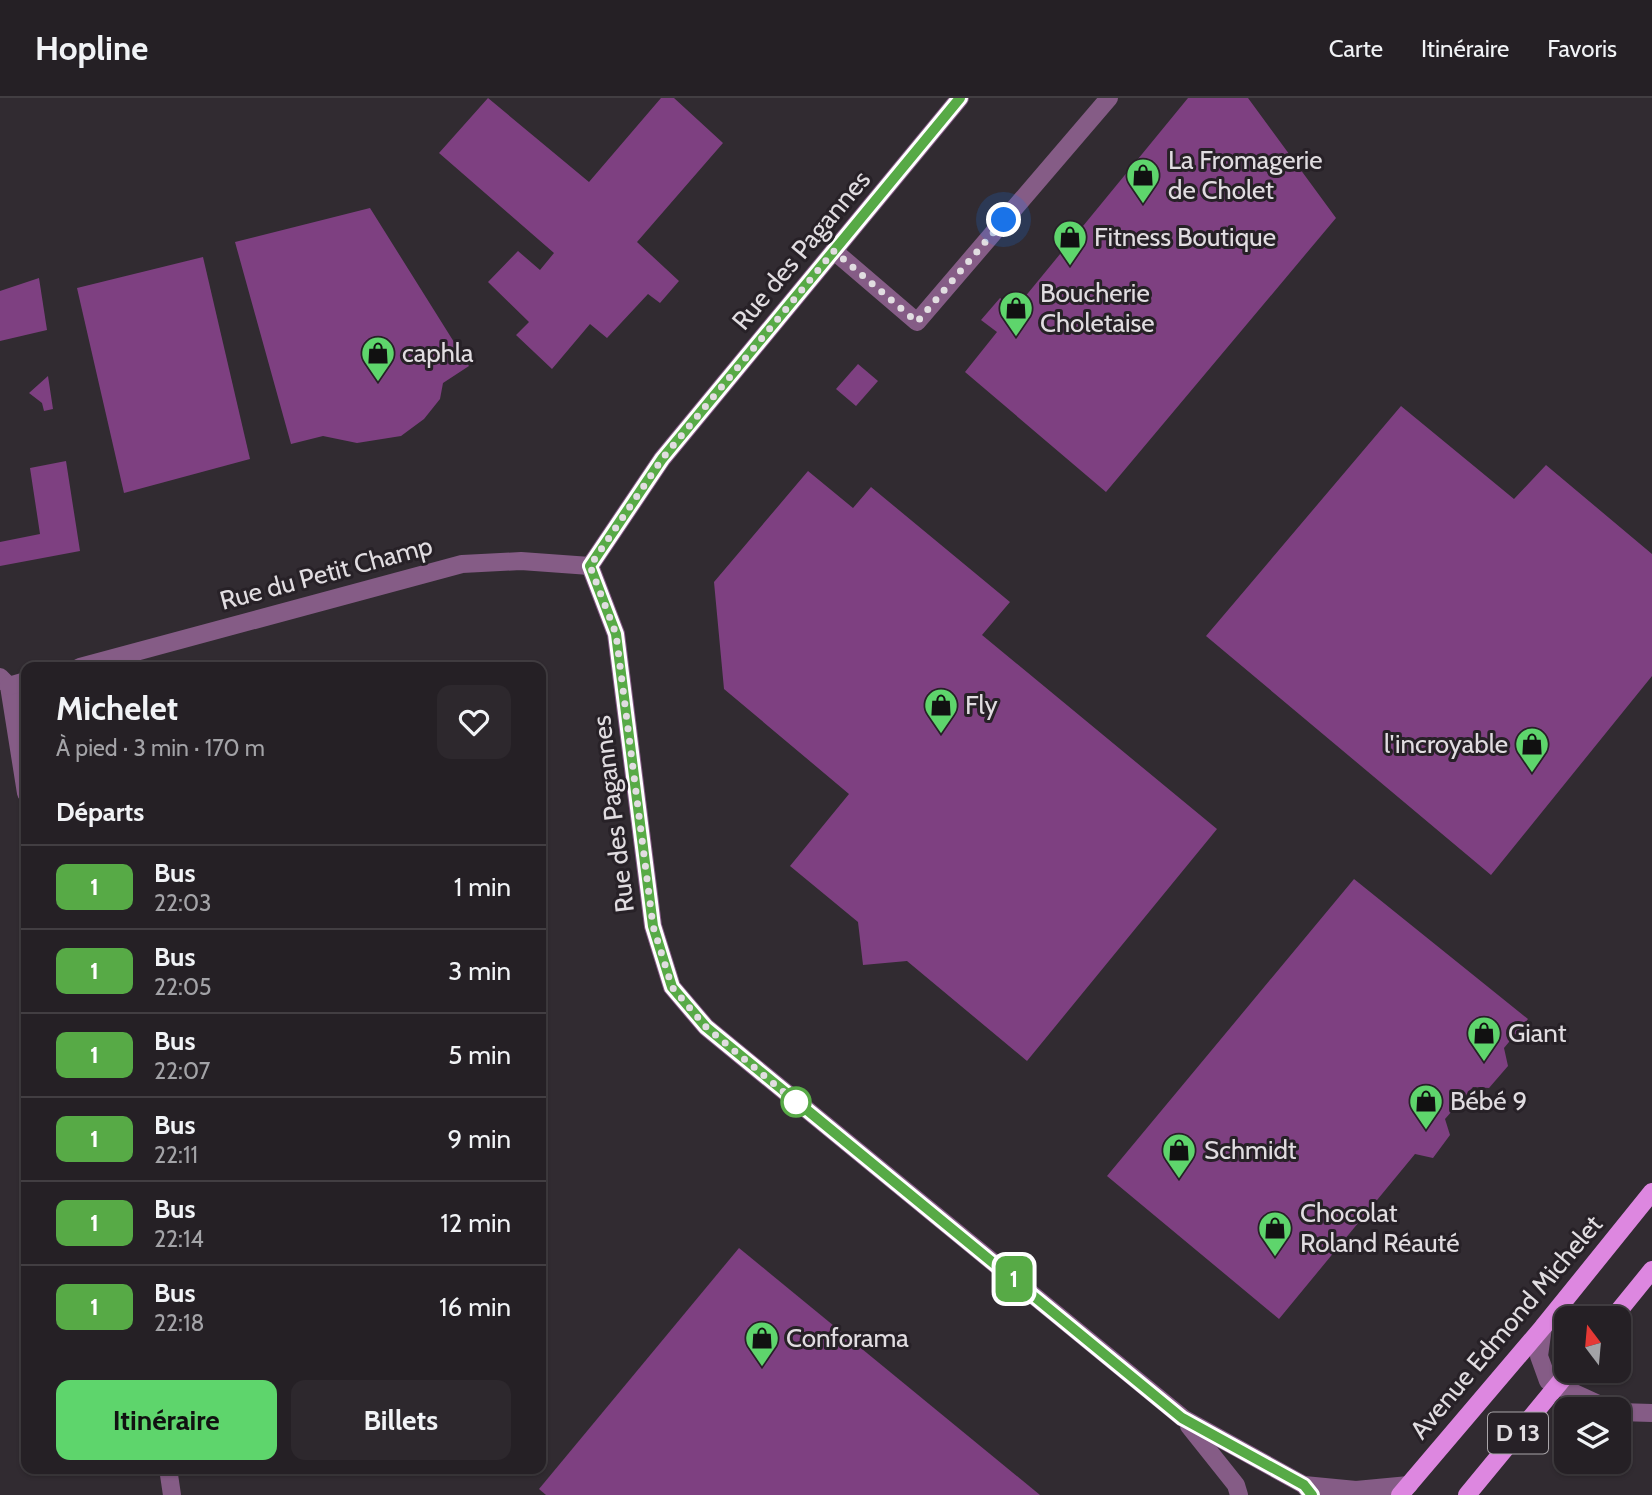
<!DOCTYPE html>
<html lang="fr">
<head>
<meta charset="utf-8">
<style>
  :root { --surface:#252025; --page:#2d282d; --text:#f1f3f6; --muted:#a3a3a7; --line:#423e42; --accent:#5ed56c }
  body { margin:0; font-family:Cabin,sans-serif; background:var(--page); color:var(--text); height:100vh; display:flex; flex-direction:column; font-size:26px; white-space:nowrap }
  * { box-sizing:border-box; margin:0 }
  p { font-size:23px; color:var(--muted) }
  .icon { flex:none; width:38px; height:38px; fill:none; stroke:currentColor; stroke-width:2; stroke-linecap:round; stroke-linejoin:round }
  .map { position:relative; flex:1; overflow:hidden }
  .panel { position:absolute; left:21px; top:564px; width:525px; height:812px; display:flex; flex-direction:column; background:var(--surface); border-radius:14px; box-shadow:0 2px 5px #0004,0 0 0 2px var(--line) }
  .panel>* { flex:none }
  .badge { padding:0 14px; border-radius:10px; font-size:24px; line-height:46px }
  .needle { width:46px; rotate:344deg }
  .buttons { position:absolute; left:1554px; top:1208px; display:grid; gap:14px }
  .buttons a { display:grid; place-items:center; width:77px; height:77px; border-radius:14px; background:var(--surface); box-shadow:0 2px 5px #0004,0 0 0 2px var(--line); font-size:35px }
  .you { position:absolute; width:35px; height:35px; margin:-18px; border:5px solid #fff; border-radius:50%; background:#1a73e8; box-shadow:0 0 0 10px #1a73e833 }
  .map>.badge { position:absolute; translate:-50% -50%; box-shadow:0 0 0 4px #fff }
  h2 { padding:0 35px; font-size:26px; line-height:63px }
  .round { display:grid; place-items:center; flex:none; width:74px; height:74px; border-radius:14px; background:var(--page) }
  .summary { display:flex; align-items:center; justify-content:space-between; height:119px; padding:0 35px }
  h1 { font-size:33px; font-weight:800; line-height:52px }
  .primary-button { display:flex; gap:14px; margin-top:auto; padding:14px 35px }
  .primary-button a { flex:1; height:80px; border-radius:14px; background:var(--accent); color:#111; font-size:28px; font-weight:800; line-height:80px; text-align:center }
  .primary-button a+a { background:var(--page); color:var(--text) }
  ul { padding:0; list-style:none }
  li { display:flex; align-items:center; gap:21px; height:84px; padding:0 35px; border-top:2px solid var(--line) }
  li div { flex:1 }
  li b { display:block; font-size:26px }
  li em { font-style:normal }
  li .badge { min-width:77px; font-weight:700; text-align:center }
  header { display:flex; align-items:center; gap:42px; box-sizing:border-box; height:98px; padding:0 35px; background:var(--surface); border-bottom:2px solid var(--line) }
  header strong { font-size:33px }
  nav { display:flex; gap:38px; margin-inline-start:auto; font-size:24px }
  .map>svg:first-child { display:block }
</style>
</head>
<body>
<header>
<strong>Hopline</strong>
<nav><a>Carte</a><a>Itinéraire</a><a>Favoris</a></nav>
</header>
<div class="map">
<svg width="1652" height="1397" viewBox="0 0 1652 1397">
  <rect width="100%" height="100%" fill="#312b31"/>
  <!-- building -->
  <g fill="#7e4081">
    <path d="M488,0L589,84L661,0H674L723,45L637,144L679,183L660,205L648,196L607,240L590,226L552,271L516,237L529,224L488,184L518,153L540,172L554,155L439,55Z"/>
    <path d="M1188,0H1248L1336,120L1106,394L965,274L997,234L981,222L1000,200L1015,211Z"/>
    <path d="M370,110L469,268L443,285L440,301L424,321L401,338L357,345L323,338L291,346L235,144Z"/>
    <path d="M203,159L250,361L124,395L77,190Z"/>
    <path d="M39,180L47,232L0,243V193Z"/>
    <path d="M858,266L878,283L856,308L836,291Z"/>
    <path d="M48,278L53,311L44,313L42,305L29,295Z"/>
    <path d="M1401,308L1514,401L1546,367L1652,456V578L1491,777L1206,538Z"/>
    <path d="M66,363L80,453L0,468V444L40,436L30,370Z"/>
    <path d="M808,373L853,410L871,389L1010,504L982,537L1217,731L1027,963L907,863L863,867L858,824L790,768L849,696L724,591L714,484Z"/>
    <path d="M1354,781L1528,921L1504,950L1508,968L1489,990L1473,989L1445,1021L1450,1037L1433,1060L1415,1056L1279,1221L1107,1078Z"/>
    <path d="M739,1150L1040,1397H546L539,1391Z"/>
  </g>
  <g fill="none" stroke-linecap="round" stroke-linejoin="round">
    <!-- service -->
    <g stroke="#855c86" stroke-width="18">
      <path d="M834,153L917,224L1109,0"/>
      <path d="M1543,1229L1539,1258L1548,1283L1609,1311"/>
      <path d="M1619,1314L1652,1315"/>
    </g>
    <!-- minor -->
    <g stroke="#855c86" stroke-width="18">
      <path d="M590,468L616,536L653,828L672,889L706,929L1183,1320L1304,1387L1312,1397"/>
      <path d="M590,468L662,361L960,0"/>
      <path d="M80,569L462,466L521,463L590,468"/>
      <path d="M0,579L9,588L26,695"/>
      <path d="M9,588L26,583"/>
      <path d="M1189,1328L1236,1387L1239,1397"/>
      <path d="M168,1370L172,1397"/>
      <path d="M1304,1387L1356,1392L1409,1387"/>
    </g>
    <!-- primary -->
    <g stroke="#dd87e0" stroke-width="18">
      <path d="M1613,1220L1652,1172"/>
      <path d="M1400,1397L1543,1229L1652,1094"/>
      <path d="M1467,1397L1570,1272"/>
    </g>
  </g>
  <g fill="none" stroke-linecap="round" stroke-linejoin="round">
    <!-- line casing -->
    <g stroke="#fff" stroke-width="16">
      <path id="line" d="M960,0L662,361L590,468L616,536L653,828L672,889L706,929L1182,1320L1304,1387L1312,1397"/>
    </g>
    <!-- line -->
    <use href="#line" stroke="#57aa46" stroke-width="10"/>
    <!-- walk -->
    <path stroke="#e1dde1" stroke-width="7" stroke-dasharray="0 12.6" d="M796,1004L804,1011L706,929L672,889L653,828L616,536L590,468L662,361L834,153L917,224L1004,122"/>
  </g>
  <!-- icons -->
  <defs>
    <g id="shop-pin" transform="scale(1.75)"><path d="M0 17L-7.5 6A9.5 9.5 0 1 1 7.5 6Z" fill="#5ed56c" stroke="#272127"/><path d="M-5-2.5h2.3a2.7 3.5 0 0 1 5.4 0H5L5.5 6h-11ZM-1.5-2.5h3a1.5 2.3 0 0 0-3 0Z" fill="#111"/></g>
  </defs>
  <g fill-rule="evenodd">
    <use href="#shop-pin" x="1143" y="77"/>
    <use href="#shop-pin" x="1070" y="139"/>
    <use href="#shop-pin" x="1016" y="210"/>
    <use href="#shop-pin" x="378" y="255"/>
    <use href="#shop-pin" x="941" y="607"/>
    <use href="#shop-pin" x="1532" y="646"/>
    <use href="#shop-pin" x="1484" y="935"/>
    <use href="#shop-pin" x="1426" y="1003"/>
    <use href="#shop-pin" x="1179" y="1052"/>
    <use href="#shop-pin" x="1275" y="1130"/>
    <use href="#shop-pin" x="762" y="1240"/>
  </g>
  <!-- markers -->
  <circle fill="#fff" stroke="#57aa46" stroke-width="3.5" cx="796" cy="1004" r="14"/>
  <g text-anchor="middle" stroke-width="6" stroke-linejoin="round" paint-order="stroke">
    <!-- shield labels -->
    <rect fill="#272127" stroke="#a9a5a9" stroke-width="2" x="1488" y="1314.5" width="60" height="41" rx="5"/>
    <g font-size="24" font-weight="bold" fill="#e1dde1">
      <text x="1518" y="1343">D 13</text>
    </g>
    <!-- poi labels -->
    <g font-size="26" fill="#e1dde1" stroke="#272127" text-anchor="start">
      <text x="1168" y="71">La Fromagerie<tspan x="1168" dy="30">de Cholet</tspan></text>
      <text x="1094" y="148">Fitness Boutique</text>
      <text x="1040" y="204">Boucherie<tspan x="1040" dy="30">Choletaise</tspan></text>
      <text x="402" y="264">caphla</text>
      <text x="965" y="616">Fly</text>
      <text x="1508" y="655" text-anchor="end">l'incroyable</text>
      <text x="1508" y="944">Giant</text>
      <text x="1450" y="1012">Bébé 9</text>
      <text x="1204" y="1061">Schmidt</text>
      <text x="1300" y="1124">Chocolat<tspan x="1300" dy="30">Roland Réauté</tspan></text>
      <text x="786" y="1249">Conforama</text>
    </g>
    <!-- street labels -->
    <g font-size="26" fill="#e1dde1" stroke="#272127">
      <text transform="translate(801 152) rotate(-50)" y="9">Rue des Pagannes</text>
      <text transform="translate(326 475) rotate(-15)" y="9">Rue du Petit Champ</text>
      <text transform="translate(613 716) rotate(-97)" y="9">Rue des Pagannes</text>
      <text transform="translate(1506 1229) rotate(-50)" y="9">Avenue Edmond Michelet</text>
    </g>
  </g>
</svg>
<div class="buttons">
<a><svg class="needle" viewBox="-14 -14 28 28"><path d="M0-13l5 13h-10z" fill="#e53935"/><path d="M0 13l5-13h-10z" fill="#a3a3a7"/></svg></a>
<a><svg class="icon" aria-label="layers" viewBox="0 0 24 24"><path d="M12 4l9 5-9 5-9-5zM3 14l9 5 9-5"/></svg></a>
</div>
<div class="you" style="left:1004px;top:122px"></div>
<b class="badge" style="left:1014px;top:1181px;background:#57aa46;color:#fff">1</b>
<section class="panel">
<div class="summary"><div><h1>Michelet</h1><p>À pied · 3 min · 170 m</p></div><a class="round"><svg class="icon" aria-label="heart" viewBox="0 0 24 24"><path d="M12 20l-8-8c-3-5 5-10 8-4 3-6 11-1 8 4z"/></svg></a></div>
<h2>Départs</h2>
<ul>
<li><span class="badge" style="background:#57aa46;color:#fff">1</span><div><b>Bus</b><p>22:03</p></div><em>1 min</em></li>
<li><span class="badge" style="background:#57aa46;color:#fff">1</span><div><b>Bus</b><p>22:05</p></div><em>3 min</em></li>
<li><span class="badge" style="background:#57aa46;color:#fff">1</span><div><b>Bus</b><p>22:07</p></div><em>5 min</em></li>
<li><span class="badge" style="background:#57aa46;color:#fff">1</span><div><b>Bus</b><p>22:11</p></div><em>9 min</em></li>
<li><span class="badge" style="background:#57aa46;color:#fff">1</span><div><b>Bus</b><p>22:14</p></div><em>12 min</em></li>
<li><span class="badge" style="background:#57aa46;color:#fff">1</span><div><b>Bus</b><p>22:18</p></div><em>16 min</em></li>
</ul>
<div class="primary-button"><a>Itinéraire</a><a>Billets</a></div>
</section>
</div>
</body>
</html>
